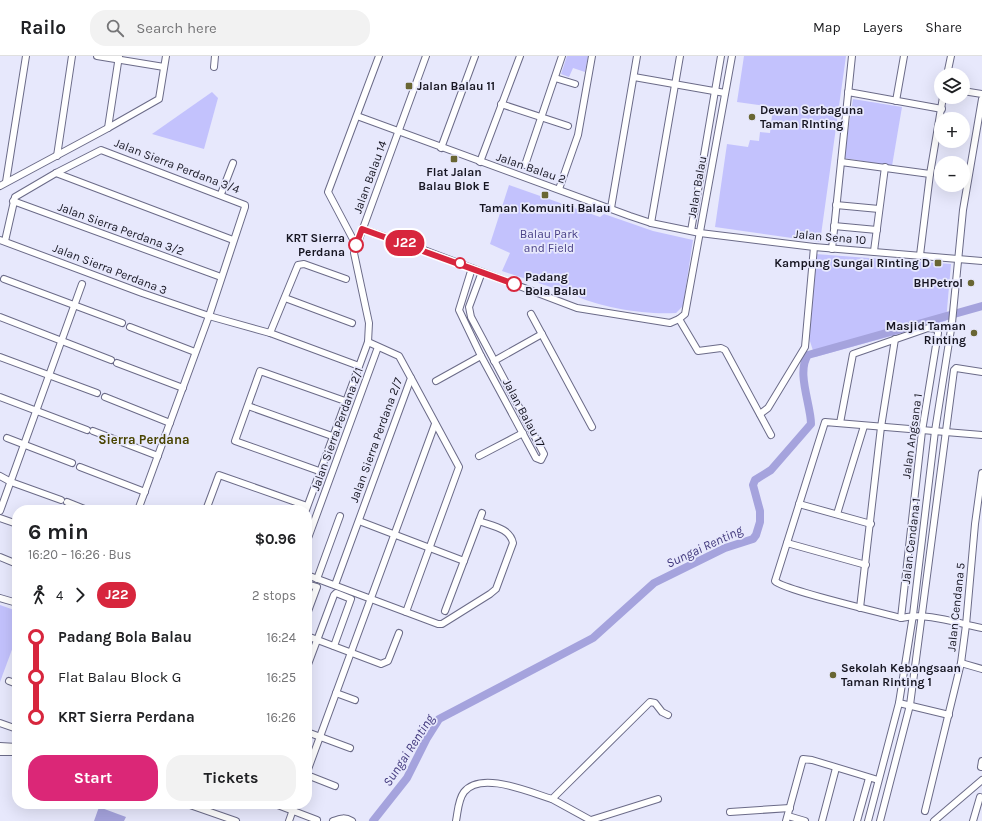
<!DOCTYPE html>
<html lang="en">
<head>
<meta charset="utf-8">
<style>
  :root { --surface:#fff; --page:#f2f2f2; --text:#202124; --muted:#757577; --line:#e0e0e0; --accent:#db2777 }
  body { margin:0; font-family:Karla,sans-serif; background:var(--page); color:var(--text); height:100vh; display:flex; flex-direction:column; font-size:15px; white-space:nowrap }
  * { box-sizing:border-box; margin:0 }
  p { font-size:13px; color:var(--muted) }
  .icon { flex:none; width:22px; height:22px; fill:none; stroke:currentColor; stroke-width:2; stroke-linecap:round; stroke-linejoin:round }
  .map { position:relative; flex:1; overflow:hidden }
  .drawer { position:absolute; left:12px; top:449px; width:300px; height:304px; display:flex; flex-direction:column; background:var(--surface); border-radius:16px; box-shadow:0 4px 16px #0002 }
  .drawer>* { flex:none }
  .badge { padding:0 8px; border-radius:13px; font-size:14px; line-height:26px }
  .controls { position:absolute; left:934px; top:12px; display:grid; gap:8px }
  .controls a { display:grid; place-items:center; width:36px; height:36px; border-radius:50%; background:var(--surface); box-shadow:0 4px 16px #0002; font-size:20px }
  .map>.badge { position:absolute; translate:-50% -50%; box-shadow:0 0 0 2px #fff }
  .legs { display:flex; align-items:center; gap:6px; height:44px; padding:0 16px; font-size:13px }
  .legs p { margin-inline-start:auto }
  .head { display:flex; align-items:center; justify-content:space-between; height:68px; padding:0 16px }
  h1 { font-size:22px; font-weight:700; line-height:30px }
  .button { display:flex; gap:8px; margin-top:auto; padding:8px 16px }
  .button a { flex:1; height:46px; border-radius:16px; background:var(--accent); color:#fff; font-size:16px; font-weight:700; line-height:46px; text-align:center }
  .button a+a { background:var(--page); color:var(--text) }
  ul { padding:0 16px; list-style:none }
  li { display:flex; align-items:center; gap:14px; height:40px; font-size:15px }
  li i { display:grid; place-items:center; width:6px; height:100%; margin:0 5px; background:currentColor }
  li i::after { content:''; width:10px; height:10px; margin:-5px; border:3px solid; border-radius:50%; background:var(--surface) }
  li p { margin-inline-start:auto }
  li:first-child i { background:linear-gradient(#0000 50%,currentColor 0) }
  li:last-child i { background:linear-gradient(currentColor 50%,#0000 0) }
  header { display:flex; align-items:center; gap:24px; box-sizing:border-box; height:56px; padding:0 20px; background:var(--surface); border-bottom:1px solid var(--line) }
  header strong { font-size:19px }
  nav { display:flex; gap:22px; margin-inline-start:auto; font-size:14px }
  .search { width:280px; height:36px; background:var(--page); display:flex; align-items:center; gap:10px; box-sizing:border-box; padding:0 14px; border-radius:16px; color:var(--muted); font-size:15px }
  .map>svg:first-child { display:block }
</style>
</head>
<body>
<header>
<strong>Railo</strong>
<div class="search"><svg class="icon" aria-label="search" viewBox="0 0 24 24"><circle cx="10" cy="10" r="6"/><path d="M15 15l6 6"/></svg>Search here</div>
<nav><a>Map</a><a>Layers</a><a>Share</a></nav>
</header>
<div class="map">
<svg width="982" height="765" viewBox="0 0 982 765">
  <rect width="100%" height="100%" fill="#e7e8fc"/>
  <!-- green -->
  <g fill="#c3c2fd">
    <path d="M567,0H588L585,16L573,12L569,21L561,18Z"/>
    <path d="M744,0H846L820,186L715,171L727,88L748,91L750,84L759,85L760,76L770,77L773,51L737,46Z"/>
    <path d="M212,36L218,42L204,93L152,78Z"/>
    <path d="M853,43L902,51L892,110L844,102Z"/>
    <path d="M509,129L600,161L604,158L653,175L693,184L683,250L676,257C646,259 600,252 572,238L502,215L510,197L490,188Z"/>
    <path d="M815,198L951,208L946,265L815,301L809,282Z"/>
    <path d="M0,549L17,555V580L0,626Z"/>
  </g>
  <!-- water -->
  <path fill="#a5a3dd" d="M99,751L126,761L124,765H94Z"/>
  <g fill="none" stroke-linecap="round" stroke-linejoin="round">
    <!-- river -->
    <path stroke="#a5a3dd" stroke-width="8" d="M373,765L407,722L427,682L439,663L593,582L654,527L725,492L753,483L756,479L760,466V455L753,429L755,424L771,414L811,368C811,349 796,316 808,299L982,250"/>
    <!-- minor casing -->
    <g stroke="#6b6b88" stroke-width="8">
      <g id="minor">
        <path d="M97,0L164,11"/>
        <path d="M214,11L215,0"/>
        <path d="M947,19L951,0"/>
        <path d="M634,21L725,37"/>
        <path d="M555,22L575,28"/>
        <path d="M963,35L982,38"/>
        <path d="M848,36L942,53"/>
        <path d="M896,45L904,0"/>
        <path d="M501,48L568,70"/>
        <path d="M357,60L630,160L651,167L700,177L814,191L982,205"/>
        <path d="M108,72L119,0"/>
        <path d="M441,92L475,0"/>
        <path d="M57,100L72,0"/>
        <path d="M480,106L520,0"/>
        <path d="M841,106L930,118"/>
        <path d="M525,109L562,0"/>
        <path d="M56,117L233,184"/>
        <path d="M6,126L26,0"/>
        <path d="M0,130L108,72L159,43L166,0"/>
        <path d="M559,133L578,79L592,0"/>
        <path d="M221,138L233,107"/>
        <path d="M13,145L221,221"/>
        <path d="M836,149L879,153"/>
        <path d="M611,152L637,0"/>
        <path d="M651,167L680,0"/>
        <path d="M834,170L877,174"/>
        <path d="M362,173L424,194L577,252L670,267L679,263L685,258L732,0"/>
        <path d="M691,175L721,0"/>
        <path d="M0,184L142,237L209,260L270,277L359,310"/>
        <path d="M5,185L15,141L56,117L101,94L245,149V151L209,260L138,454"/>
        <path d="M356,189L328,136L379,0"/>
        <path d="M832,193L852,0"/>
        <path d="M874,195L885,111"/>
        <path d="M920,199L930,118L943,41"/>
        <path d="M472,212L459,254L481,300L536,402L541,404L544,398L471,261L469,251L482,216"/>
        <path d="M4,223L122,267"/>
        <path d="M285,242L352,267"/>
        <path d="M531,258L592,371"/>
        <path d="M0,261L111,304"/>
        <path d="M679,263L698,295L721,292L725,294L771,379"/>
        <path d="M130,271L195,296"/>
        <path d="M270,277L298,209L304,208L346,223"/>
        <path d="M0,301L97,337"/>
        <path d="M494,305L542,278"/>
        <path d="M117,307L183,332"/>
        <path d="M436,325L481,300"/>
        <path d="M0,341L87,374"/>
        <path d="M105,341L170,367"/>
        <path d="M248,350L332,380"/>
        <path d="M760,358L768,352L805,291L814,191"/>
        <path d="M840,367L853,298L928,272L937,273L938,277L922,375L901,562"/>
        <path d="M93,375L158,400"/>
        <path d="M982,379L825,366L775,525C783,534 883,557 901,562C927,556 956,567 982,572"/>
        <path d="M7,382L72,407"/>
        <path d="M479,400L523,377"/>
        <path d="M80,411L145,436"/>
        <path d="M319,415L235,385L260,315L345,345"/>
        <path d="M0,420L11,426L61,444"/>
        <path d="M67,446L87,454"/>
        <path d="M799,448L871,468"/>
        <path d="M206,454L219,419L307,450"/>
        <path d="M306,454L368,286L369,267L354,197L426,0"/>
        <path d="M0,455L82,228"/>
        <path d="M837,458L864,370"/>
        <path d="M0,462L17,468"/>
        <path d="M359,465L464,505"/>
        <path d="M307,485L378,291"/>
        <path d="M787,487L866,509"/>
        <path d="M0,501L17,508"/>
        <path d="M307,519L438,568H442L490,538L496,533L513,487C510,472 492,470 479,465"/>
        <path d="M317,523L340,460"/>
        <path d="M307,528L317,531L307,558"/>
        <path d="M335,529L411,322L399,300L368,286"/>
        <path d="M0,542L17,547"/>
        <path d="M860,552L881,371L895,283"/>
        <path d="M445,555L482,457"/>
        <path d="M406,556L459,411L411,322"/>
        <path d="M307,580L381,608L388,605L399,577"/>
        <path d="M961,607L982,613"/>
        <path d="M307,611L334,539L336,537L351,543L334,590"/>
        <path d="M9,625L17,628"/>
        <path d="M336,637L355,644"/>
        <path d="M899,647L949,659"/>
        <path d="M0,667L17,673"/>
        <path d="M307,676L350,692"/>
        <path d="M0,690L17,691"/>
        <path d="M0,696H17"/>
        <path d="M981,711L982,705"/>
        <path d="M307,716L435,368"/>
        <path d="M307,719L335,730"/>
        <path d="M552,743L592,765"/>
        <path d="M187,748L236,765"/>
        <path d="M275,748L317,764"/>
        <path d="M925,755L961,607L966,569L975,468L982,417"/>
        <path d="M730,756L790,752"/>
        <path d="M788,760L805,765"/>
        <path d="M591,764L658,743"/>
        <path d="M289,765L295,748"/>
        <path d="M333,765C341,762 345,761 352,765"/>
        <path d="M456,765C458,755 458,744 464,736C481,714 531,737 552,743L650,646L655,647L662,656L668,659"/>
        <path d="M786,765L803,703L812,704L878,724"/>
        <path d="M822,765L836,712"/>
        <path d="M857,765L869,722"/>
        <path d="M868,765L899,647L913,559L935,375L952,267L963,154L982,43"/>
        <path d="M880,765L910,649L954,314L956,312L982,316"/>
        <path d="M934,765L982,724"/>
        <path d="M973,765L980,741"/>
      </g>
    </g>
    <!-- minor -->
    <use href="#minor" stroke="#fff" stroke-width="6"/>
  </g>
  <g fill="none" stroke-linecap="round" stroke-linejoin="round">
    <!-- line-1 casing -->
    <g stroke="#fff" stroke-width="9">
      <path id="line-1" d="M356,189L362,173L514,228"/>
    </g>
    <!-- line-1 -->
    <use href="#line-1" stroke="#d7263d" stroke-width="6"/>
  </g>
  <!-- markers -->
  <g fill="#696633" stroke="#e7e8fc" stroke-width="1.5">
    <rect x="405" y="26" width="8" height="8" rx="2"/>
    <circle cx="752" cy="61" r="4"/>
    <rect x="450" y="99" width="8" height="8" rx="2"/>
    <rect x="541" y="135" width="8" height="8" rx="2"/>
    <rect x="934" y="203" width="8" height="8" rx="2"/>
    <circle cx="971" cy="227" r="4"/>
    <circle cx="974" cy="277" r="4"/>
    <circle cx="833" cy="619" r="4"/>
  </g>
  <g fill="#fff" stroke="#d7263d" stroke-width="2">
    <circle cx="356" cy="189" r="7"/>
    <circle cx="460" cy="207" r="5"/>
    <circle cx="514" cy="228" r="7"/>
  </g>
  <g text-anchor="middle" stroke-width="3.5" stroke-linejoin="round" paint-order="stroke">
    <!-- poi labels -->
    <g font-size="12" font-weight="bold" fill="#171622" stroke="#e7e8fc" text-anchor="start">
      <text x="417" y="34">Jalan Balau 11</text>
      <text x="760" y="58">Dewan Serbaguna<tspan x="760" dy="14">Taman RInting</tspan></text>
      <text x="454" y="120" text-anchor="middle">Flat Jalan<tspan x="454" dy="14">Balau Blok E</tspan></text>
      <text x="545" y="156" text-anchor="middle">Taman Komuniti Balau</text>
      <text x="930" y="211" text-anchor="end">Kampung Sungai Rinting D</text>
      <text x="963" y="231" text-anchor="end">BHPetrol</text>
      <text x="966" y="274" text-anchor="end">Masjid Taman<tspan x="966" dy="14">Rinting</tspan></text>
      <text x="841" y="616">Sekolah Kebangsaan<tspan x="841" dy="14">Taman Rinting 1</tspan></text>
    </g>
    <!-- street labels -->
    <g font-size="12" fill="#171622" stroke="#e7e8fc">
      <text transform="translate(177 110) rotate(21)" y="4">Jalan Sierra Perdana 3/4</text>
      <text transform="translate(531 112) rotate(19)" y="4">Jalan Balau 2</text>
      <text transform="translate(370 121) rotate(-70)" y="4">Jalan Balau 14</text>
      <text transform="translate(697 131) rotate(-80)" y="4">Jalan Balau</text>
      <text transform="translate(121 173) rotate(20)" y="4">Jalan Sierra Perdana 3/2</text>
      <text transform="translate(830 181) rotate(5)" y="4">Jalan Sena 10</text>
      <text transform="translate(110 213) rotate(21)" y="4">Jalan Sierra Perdana 3</text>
      <text transform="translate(524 357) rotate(62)" y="4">Jalan Balau 17</text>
      <text transform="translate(337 373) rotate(-70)" y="4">Jalan Sierra Perdana 2/1</text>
      <text transform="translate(912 380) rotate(-82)" y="4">Jalan Angsana 1</text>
      <text transform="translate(376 384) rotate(-70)" y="4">Jalan Sierra Perdana 2/7</text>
      <text transform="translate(911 485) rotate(-83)" y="4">Jalan Cendana 1</text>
      <text transform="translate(956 551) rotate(-84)" y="4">Jalan Cendana 5</text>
    </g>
    <!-- park labels -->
    <g font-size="12" fill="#4a4288" stroke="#e7e8fc">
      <text x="549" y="182">Balau Park<tspan x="549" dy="14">and Field</tspan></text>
    </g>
    <!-- stop labels -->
    <g font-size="12" font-weight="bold" fill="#171622" stroke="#e7e8fc" text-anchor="end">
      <text x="345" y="186">KRT Sierra<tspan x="345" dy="14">Perdana</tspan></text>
      <text x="525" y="225" text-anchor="start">Padang<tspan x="525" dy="14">Bola Balau</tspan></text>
    </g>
    <!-- neighbourhood labels -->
    <g font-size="13" font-weight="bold" fill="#494401" stroke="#e7e8fc">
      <text x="144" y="388">Sierra Perdana</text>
    </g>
    <!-- water labels -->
    <g font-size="13" font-style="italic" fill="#40377c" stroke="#e7e8fc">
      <text transform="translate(704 490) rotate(-25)" y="5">Sungai Renting</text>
      <text transform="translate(408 694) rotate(-57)" y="5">Sungai Renting</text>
    </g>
  </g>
</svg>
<div class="controls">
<a><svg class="icon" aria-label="layers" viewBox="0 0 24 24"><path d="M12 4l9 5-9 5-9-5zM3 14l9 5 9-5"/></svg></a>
<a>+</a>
<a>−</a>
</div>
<b class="badge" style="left:405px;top:187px;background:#d7263d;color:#fff">J22</b>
<section class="drawer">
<div class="head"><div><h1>6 min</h1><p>16:20 – 16:26 · Bus</p></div><b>$0.96</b></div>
<div class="legs"><svg class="icon" aria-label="walk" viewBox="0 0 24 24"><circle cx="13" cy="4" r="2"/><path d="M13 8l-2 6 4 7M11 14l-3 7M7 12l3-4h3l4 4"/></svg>4<svg class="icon" aria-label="forward" viewBox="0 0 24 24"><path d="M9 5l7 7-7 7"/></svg><b class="badge" style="background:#d7263d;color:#fff">J22</b><p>2 stops</p></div>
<ul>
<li><i style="color:#d7263d"></i><b>Padang Bola Balau</b><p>16:24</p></li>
<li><i style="color:#d7263d"></i><span>Flat Balau Block G</span><p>16:25</p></li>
<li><i style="color:#d7263d"></i><b>KRT Sierra Perdana</b><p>16:26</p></li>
</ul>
<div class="button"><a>Start</a><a>Tickets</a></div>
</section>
</div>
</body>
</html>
